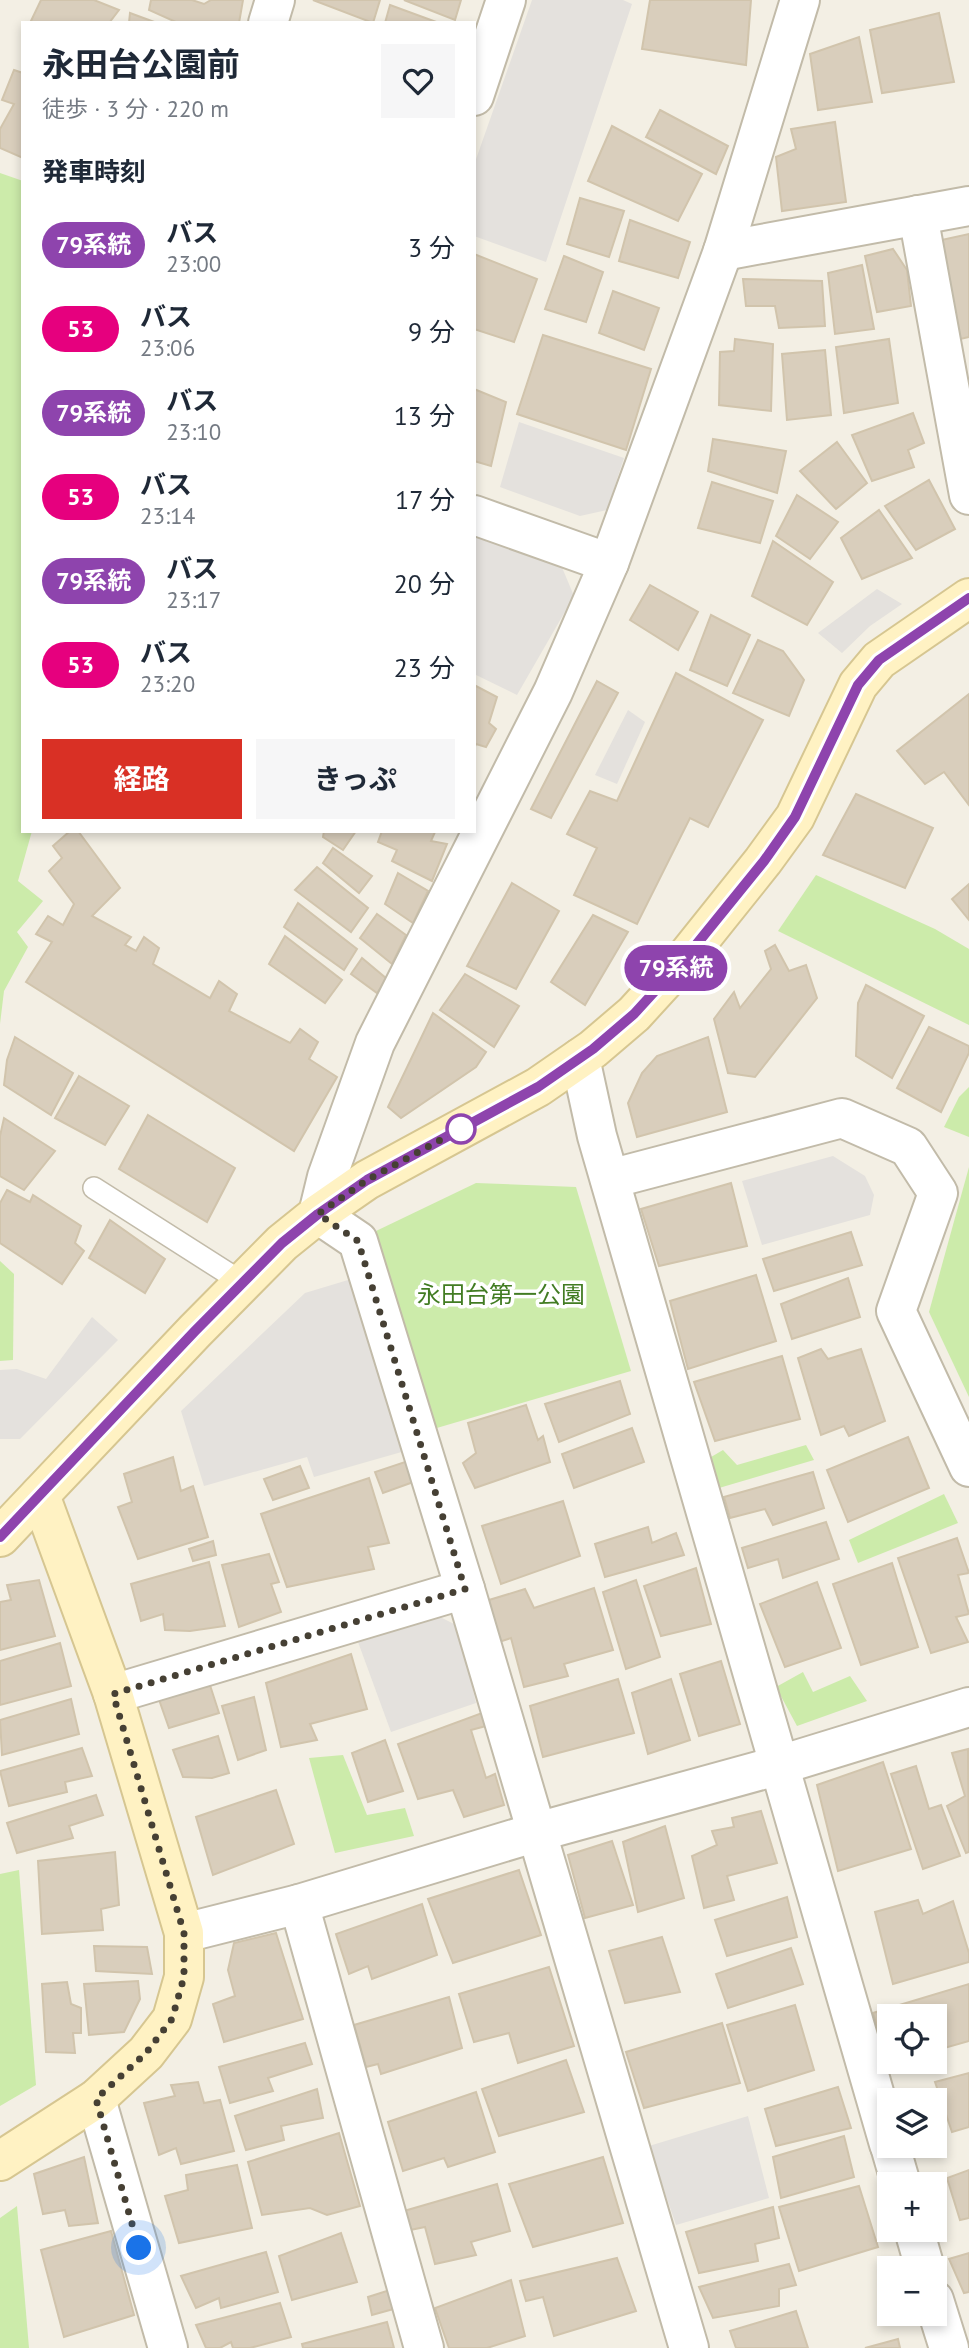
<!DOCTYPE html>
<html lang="ja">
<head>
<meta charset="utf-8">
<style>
  :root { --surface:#fff; --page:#f6f6f7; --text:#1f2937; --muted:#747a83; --accent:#d93025 }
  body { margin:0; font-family:"PT Sans","Noto Sans JP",sans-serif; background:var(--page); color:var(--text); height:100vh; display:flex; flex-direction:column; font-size:26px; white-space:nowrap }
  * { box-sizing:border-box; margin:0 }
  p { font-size:23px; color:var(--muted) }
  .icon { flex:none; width:38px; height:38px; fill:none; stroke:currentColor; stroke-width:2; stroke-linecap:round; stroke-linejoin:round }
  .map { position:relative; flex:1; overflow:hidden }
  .details { position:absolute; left:21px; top:21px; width:455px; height:812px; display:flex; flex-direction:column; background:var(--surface); border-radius:0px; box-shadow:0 4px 10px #0003 }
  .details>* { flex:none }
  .badge { padding:0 14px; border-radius:23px; font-size:24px; line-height:46px }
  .tools { position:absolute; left:877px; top:2004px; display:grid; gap:14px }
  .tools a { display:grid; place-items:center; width:70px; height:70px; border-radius:0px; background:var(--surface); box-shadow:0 4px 10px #0003; font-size:35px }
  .you { position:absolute; width:35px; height:35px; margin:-18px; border:5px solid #fff; border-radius:50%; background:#1a73e8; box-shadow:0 0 0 10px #1a73e833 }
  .map>.badge { position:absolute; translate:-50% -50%; box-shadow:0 0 0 4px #fff }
  h2 { padding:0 21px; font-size:26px; line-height:63px }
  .round { display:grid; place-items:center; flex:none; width:74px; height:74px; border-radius:0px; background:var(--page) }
  .overview { display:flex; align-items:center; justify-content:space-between; height:119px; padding:0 21px }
  h1 { font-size:33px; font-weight:700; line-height:52px }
  .action { display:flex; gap:14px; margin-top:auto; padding:14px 21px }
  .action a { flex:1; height:80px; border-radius:0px; background:var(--accent); color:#fff; font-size:28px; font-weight:700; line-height:80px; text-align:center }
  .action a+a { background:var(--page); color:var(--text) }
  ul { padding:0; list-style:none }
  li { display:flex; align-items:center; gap:21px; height:84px; padding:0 21px }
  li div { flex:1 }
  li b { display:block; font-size:26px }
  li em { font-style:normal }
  li .badge { min-width:77px; font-weight:700; text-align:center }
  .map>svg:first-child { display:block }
</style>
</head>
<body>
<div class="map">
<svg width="969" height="2348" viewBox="0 0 969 2348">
  <rect width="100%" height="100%" fill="#f3efe4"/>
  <!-- green -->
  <g fill="#ccebaa">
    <path d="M0,173L23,181V831H32L18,881L43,901L17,932L28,947L4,991L0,1024Z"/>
    <path d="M816,875L935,929L969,949V1025L778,931Z"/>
    <path d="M969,1087V1137L944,1127L959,1097Z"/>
    <path d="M969,1167V1397L929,1312Z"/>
    <path d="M476,1183L576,1187L631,1371L430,1430L376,1231Z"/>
    <path d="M0,1261L14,1274L13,1360L0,1361Z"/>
    <path d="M806,1445L814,1460L719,1488L706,1460L723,1450L737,1465Z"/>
    <path d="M944,1494L958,1523L858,1563L849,1540Z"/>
    <path d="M803,1672L813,1692L850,1676L867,1701L797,1726L776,1687Z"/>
    <path d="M343,1755L367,1815L405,1808L414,1836L335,1853L309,1758Z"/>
    <path d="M19,1870L36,2085L0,2106V1874Z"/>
    <path d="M17,2206L29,2348H0V2218Z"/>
  </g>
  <!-- parking -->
  <g fill="#e4e1dd">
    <path d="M532,0H623L632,4L546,262L474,236V165Z"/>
    <path d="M519,422L624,458L607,510L580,516L500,487Z"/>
    <path d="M474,537L561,565L574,596L517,695L474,674Z"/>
    <path d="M877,589L902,604L870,626L842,653L818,633Z"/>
    <path d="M628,710L645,722L617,784L595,775Z"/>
    <path d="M833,1156L865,1176L874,1195L870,1215L762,1245L742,1181Z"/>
    <path d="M358,1277L405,1451L314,1477L307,1457L204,1486L181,1411L305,1293Z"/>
    <path d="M92,1317L118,1340L20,1439H0V1370L17,1369L46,1379Z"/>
    <path d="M436,1615L458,1626L476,1703L391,1732L358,1642Z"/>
    <path d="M748,2116L769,2198L676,2225L649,2146Z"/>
  </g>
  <!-- building -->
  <g fill="#d9cebc" stroke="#d1c4ac" stroke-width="2">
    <path d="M41,0H94L119,10L109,23H30Z"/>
    <path d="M151,0H192L204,4L211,0H243L239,23H178L149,10Z"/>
    <path d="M313,0H380L373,23Z"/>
    <path d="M404,0H461L455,20Z"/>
    <path d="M650,0H751L746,65L642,49Z"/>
    <path d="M390,5L439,23H385Z"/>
    <path d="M130,13L157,23H129Z"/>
    <path d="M939,13L954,82L882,93L870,30Z"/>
    <path d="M859,37L872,102L818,110L810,54Z"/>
    <path d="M14,70L23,73V158L0,148V129L14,104L2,100Z"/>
    <path d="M660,110L728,146L716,174L646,137Z"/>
    <path d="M835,122L846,202L782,211L776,157L796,149L791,129Z"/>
    <path d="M612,126L702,174L678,221L588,181Z"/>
    <path d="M580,198L624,211L609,257L567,244Z"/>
    <path d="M630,220L690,242L678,278L619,261Z"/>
    <path d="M969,234V337L960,339L937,241Z"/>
    <path d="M893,249L907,270L911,306L877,312L865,256Z"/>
    <path d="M474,254L537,279L514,342L474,329Z"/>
    <path d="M564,256L603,272L586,322L545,309Z"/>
    <path d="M862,265L874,329L835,334L828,273Z"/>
    <path d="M743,279L822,281L825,326L779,328L775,306H746Z"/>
    <path d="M613,291L659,308L644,350L599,333Z"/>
    <path d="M543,335L651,369L626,450L517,414Z"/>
    <path d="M735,339L773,344L771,411L719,405L720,352L734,351Z"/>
    <path d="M889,339L898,403L844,413L836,347Z"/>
    <path d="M825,350L831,415L787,420L782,354Z"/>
    <path d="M474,389L506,402L491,466L474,461Z"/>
    <path d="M913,413L924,443L908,450L914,467L872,481L852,435Z"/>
    <path d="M713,439L786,451L777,493L708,471Z"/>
    <path d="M837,442L867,483L836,509L800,471Z"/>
    <path d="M929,480L955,529L916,550L885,506Z"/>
    <path d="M712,482L773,501L760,543L698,528Z"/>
    <path d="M797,495L838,522L810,559L776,536Z"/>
    <path d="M879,510L912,558L862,579L841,538Z"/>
    <path d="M773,541L833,582L807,625L752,596Z"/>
    <path d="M650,585L698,612L678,650L630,620Z"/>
    <path d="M711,615L750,635L727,686L690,670Z"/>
    <path d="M758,640L783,651L804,680L789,716L733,693Z"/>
    <path d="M676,673L763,720L708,827L690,818L637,924L574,895L597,848L567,834L590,791L617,801Z"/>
    <path d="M597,681L618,693L551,818L531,809Z"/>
    <path d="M474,685L497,697L489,723L496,729L486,747L476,744L474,749Z"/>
    <path d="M969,694V805L944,772L925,784L897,751Z"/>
    <path d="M856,794L933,828L905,888L823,855Z"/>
    <path d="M70,831H78L120,888L92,916L131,937L125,945L136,951L144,937L159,948L153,964L210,998L219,981L237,994L229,1011L290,1043L300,1029L318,1042L309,1059L337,1077L294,1151L26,982L52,942L36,934L48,916L63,925L74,904L49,871L62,858L53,846Z"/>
    <path d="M324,831H356L343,850L323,837Z"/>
    <path d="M382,831L435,832L431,841L447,844L432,881L392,861L397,850L378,842Z"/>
    <path d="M333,848L372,876L359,893L323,863Z"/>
    <path d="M317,867L368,908L351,932L295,890Z"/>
    <path d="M398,873L428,891L413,923L385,904Z"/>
    <path d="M512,883L559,911L516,989L467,966Z"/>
    <path d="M969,884V920L952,899Z"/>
    <path d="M298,903L357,949L344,970L284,927Z"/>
    <path d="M377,914L406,935L392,964L360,938Z"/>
    <path d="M593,915L628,932L585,1005L551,982Z"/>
    <path d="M285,936L342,980L325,1003L269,964Z"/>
    <path d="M775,945L789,971L806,965L817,998L755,1077L728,1073L714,1019L734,992L740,1008L771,969L765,951Z"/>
    <path d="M362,958L387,979L377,993L351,974Z"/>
    <path d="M465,974L519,1006L494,1047L440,1010Z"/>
    <path d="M866,985L924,1016L892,1078L856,1056L858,1003Z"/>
    <path d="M433,1013L486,1052L476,1067L401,1118L388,1107Z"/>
    <path d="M929,1027L969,1046V1053L941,1112L897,1088Z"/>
    <path d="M15,1037L73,1073L51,1115L4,1085L7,1060Z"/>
    <path d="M708,1037L727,1112L637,1137L628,1103L642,1073L657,1056Z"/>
    <path d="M79,1076L129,1106L105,1145L55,1118Z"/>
    <path d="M148,1115L235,1168L207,1222L119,1169Z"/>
    <path d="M4,1118L55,1151L24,1190L0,1176V1136Z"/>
    <path d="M731,1183L747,1246L659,1266L641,1209Z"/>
    <path d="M7,1190L30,1202L33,1195L81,1226L75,1243L84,1251L62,1284L0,1243V1203Z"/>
    <path d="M110,1220L165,1259L145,1293L89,1258Z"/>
    <path d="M851,1232L862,1265L774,1291L763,1259Z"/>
    <path d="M756,1275L776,1341L688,1369L670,1301Z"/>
    <path d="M848,1278L860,1317L792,1339L781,1304Z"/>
    <path d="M821,1349L828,1359L861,1349L885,1421L849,1436L844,1426L821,1435L798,1358Z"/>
    <path d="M782,1356L800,1419L715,1441L694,1382Z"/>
    <path d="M620,1381L630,1414L559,1442L545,1404Z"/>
    <path d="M526,1405L538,1440L543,1436L550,1462L475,1488L463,1463L476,1453L468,1423Z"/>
    <path d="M632,1428L644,1462L574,1488L562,1454Z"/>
    <path d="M908,1437L929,1488L848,1522L827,1470Z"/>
    <path d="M173,1457L181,1491L193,1486L208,1537L138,1559L118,1507L132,1502L124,1474Z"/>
    <path d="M411,1460L416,1481L383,1493L375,1472Z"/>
    <path d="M300,1466L309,1488L273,1500L264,1479Z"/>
    <path d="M813,1472L824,1508L773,1525L765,1509L730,1518L724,1497Z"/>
    <path d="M369,1478L389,1543L368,1547L374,1569L287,1587L261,1514Z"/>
    <path d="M563,1501L580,1556L501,1584L482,1526Z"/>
    <path d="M826,1522L839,1559L783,1578L778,1559L748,1568L742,1548Z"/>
    <path d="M648,1527L652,1543L676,1533L684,1555L605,1577L595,1544Z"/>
    <path d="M957,1538L969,1573L958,1575L969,1614L956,1617L968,1642L931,1653L898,1558Z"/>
    <path d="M213,1541L216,1555L193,1561L189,1549Z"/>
    <path d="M269,1554L279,1582L271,1584L281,1612L239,1627L222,1565Z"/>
    <path d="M209,1562L225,1626L190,1631L165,1630L163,1614L141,1621L131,1584Z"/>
    <path d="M892,1563L918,1647L861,1665L833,1584Z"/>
    <path d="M696,1568L711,1624L661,1636L644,1586Z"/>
    <path d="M39,1580L55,1636L0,1650V1602L11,1600L7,1585Z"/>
    <path d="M636,1580L660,1657L626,1669L603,1592Z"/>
    <path d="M817,1582L841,1648L785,1667L760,1604Z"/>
    <path d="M594,1588L613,1650L564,1664L568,1676L524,1687L511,1638L499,1642L489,1600L525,1589L534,1608Z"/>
    <path d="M60,1643L71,1686L0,1705V1661Z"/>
    <path d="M351,1654L367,1709L310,1724L317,1740L281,1747L266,1683Z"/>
    <path d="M721,1661L740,1724L699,1736L680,1674Z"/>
    <path d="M208,1679L219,1713L169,1728L157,1694Z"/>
    <path d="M618,1679L634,1733L543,1757L530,1706Z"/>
    <path d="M671,1679L690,1740L648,1754L632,1693Z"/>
    <path d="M254,1697L266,1750L238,1760L222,1706Z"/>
    <path d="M71,1699L79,1734L2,1755L0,1720Z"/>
    <path d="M482,1713L486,1726L471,1730L486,1778L495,1774L504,1805L464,1817L453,1790L418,1799L398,1744Z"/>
    <path d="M218,1736L229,1773L212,1778L183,1777L173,1750Z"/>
    <path d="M385,1740L403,1791L368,1802L352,1753Z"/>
    <path d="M82,1748L92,1776L65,1782L67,1792L9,1806L0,1771Z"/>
    <path d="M968,1749L969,1852L966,1853L947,1806L965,1796L952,1753Z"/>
    <path d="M883,1762L911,1849L838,1871L817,1785Z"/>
    <path d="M916,1766L929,1809L941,1805L960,1856L923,1869L891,1774Z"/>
    <path d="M276,1790L294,1844L213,1875L196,1817Z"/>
    <path d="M96,1795L103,1815L69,1826L73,1838L17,1853L7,1823Z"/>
    <path d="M761,1811L777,1863L727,1876L734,1900L704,1908L692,1856L717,1845L712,1831L734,1827L732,1818Z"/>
    <path d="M665,1826L684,1898L638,1912L623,1842Z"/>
    <path d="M612,1841L633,1905L585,1918L568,1855Z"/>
    <path d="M115,1852L119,1905L101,1909L103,1930L42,1934L38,1861Z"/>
    <path d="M519,1870L541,1935L453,1963L428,1899Z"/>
    <path d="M787,1897L797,1937L727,1956L715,1920Z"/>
    <path d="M918,1900L923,1914L953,1901L969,1953V1962L893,1984L875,1912Z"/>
    <path d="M422,1904L437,1955L372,1979L368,1966L349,1974L336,1934Z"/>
    <path d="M276,1933L303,2019L224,2042L213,2004L235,1996L228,1970L234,1943Z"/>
    <path d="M662,1937L680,1992L625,2003L609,1951Z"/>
    <path d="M94,1946L147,1947L152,1974L96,1971Z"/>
    <path d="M791,1948L803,1984L728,2008L716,1974Z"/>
    <path d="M549,1967L574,2046L518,2063L509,2033L474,2042L459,1994Z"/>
    <path d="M138,1981L140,1999L124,2032L89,2035L84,1984Z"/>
    <path d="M67,1982L71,2004L81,2008V2033H73L75,2053L46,2052L42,1984Z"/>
    <path d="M969,1984V2041L934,2051V2016H889V2053L886,2054L873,2013Z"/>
    <path d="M449,1997L462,2048L381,2074L378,2064L366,2067L354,2025Z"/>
    <path d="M795,2005L814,2070L748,2091L727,2025Z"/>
    <path d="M722,2023L740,2083L644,2108L626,2052Z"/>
    <path d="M305,2043L312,2064L268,2078L273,2091L230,2103L219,2067Z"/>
    <path d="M566,2060L584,2112L499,2136L482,2089Z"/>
    <path d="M969,2073V2127L952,2132L935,2082Z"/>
    <path d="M198,2082L204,2103L220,2100L234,2151L181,2164L176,2148L159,2155L144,2103L175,2096L171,2085Z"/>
    <path d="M838,2087L851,2128L776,2146L765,2109Z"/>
    <path d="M317,2089L323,2118L281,2126L284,2140L246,2150L235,2116Z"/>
    <path d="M476,2092L495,2152L448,2167L444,2158L403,2171L388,2122Z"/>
    <path d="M339,2133L360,2206L327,2215L310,2208L262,2215L248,2162Z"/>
    <path d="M844,2136L854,2177L781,2198L773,2157Z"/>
    <path d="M84,2157L98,2223L69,2226L65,2210L43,2214L34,2174Z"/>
    <path d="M603,2157L623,2223L533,2247L509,2184Z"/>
    <path d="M237,2165L252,2228L179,2243L165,2196L188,2190L186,2175Z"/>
    <path d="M969,2170V2218L960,2220L947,2178Z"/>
    <path d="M497,2184L510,2231L471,2242L476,2255L435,2264L425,2227L410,2230L404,2211Z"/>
    <path d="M859,2186L878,2247L799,2271L779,2207Z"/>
    <path d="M773,2207L779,2238L755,2244L758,2261L699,2273L686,2232Z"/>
    <path d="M111,2231L134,2315L64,2337L41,2250Z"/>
    <path d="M341,2233L357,2282L292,2300L279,2256Z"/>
    <path d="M266,2252L278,2292L221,2308L219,2298L196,2308L181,2276Z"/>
    <path d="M969,2253V2292L964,2293L949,2259Z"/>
    <path d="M617,2258L636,2311L554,2336L543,2297L526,2301L520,2281Z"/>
    <path d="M789,2264L796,2285L779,2289V2306L713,2318L699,2287Z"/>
    <path d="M511,2280L525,2336L487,2348H449L435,2308Z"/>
    <path d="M390,2290L397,2308L372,2315L368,2297Z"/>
    <path d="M280,2303L291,2337L250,2348H233L231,2342L220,2348H206L196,2325Z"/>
    <path d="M796,2311L808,2348H736L730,2331Z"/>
    <path d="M387,2322L394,2348H303L302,2344Z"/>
    <path d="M898,2339L900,2348H865Z"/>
  </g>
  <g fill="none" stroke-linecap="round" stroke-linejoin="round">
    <!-- lane casing -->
    <g stroke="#c2bba9" stroke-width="24">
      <path id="lane" d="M94,1188L243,1283"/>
    </g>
    <!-- street casing -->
    <g stroke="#c2bba9" stroke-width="42">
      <g id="street">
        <path d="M268,23L275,0"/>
        <path d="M474,96L506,0"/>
        <path d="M918,215L969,495"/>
        <path d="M723,251L969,206"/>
        <path d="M474,515L609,563"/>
        <path d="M580,1058L597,1136L889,2144"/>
        <path d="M610,1179L842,1118L908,1147L938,1193L896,1311L969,1467"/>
        <path d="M113,1694L465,1589"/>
        <path d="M299,1904L424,2348"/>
        <path d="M184,1933L299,1904L537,1832L780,1765L969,1707"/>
        <path d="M96,2099L168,2348"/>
        <path d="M890,2146L901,2184"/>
        <path d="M914,2230L925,2268"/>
        <path d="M934,2300L949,2348"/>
        <path d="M689,2348L465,1589L358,1241L318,1214L327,1177L375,1043L553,692L609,563L723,251L800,0"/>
      </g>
    </g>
    <!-- secondary casing -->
    <g stroke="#d6c691" stroke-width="42">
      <g id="secondary">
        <path d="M0,1537L195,1331L282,1243L318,1214L367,1180L538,1087L593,1049L634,1014L687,956L763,861L795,817L858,685L879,660L969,598"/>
        <path d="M0,2161L96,2099L146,2053L172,2019L184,1977V1933L113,1694L40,1495"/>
      </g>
    </g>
    <!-- lane -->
    <use href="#lane" stroke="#fff" stroke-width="21"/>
    <!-- street -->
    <use href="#street" stroke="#fff" stroke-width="38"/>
    <!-- secondary -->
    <use href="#secondary" stroke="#fff2c3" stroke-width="38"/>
  </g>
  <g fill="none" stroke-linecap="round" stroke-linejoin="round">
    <!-- line casing -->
    <g stroke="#fff" stroke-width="16">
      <path id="line" d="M0,1537L195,1331L282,1243L318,1214L367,1180L538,1087L593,1049L634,1014L687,956L764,861L795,817L858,685L879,660L969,598"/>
    </g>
    <!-- line -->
    <use href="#line" stroke="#8e44ad" stroke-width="10"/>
    <!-- walk -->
    <path stroke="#464034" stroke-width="7" stroke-dasharray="0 12.6" d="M139,2248L96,2099L146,2053L172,2019L184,1977V1933L113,1694L465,1589L358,1241L318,1214L367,1180L468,1125L461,1129"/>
  </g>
  <!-- markers -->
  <circle fill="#fff" stroke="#8e44ad" stroke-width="3.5" cx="461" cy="1129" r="14"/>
  <g text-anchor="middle" stroke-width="7" stroke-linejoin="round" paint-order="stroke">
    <!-- park labels -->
    <g font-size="24" fill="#427c23" stroke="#fff">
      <text x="501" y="1303">永田台第一公園</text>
    </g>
  </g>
</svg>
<div class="tools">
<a><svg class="icon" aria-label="locate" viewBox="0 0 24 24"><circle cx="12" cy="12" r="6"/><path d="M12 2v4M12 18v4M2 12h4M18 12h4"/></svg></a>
<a><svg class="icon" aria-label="layers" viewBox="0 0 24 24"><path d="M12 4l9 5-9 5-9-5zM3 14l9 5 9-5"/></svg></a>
<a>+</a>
<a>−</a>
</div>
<div class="you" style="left:139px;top:2248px"></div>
<b class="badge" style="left:676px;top:968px;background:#8e44ad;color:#fff">79系統</b>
<section class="details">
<div class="overview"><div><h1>永田台公園前</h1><p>徒歩 · 3 分 · 220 m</p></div><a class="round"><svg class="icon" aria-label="heart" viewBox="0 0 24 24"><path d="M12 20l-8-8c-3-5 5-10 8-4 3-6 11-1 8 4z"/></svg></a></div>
<h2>発車時刻</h2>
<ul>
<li><span class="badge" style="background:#8e44ad;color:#fff">79系統</span><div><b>バス</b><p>23:00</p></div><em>3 分</em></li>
<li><span class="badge" style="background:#e6007e;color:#fff">53</span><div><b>バス</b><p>23:06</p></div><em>9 分</em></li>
<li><span class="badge" style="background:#8e44ad;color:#fff">79系統</span><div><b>バス</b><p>23:10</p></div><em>13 分</em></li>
<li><span class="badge" style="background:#e6007e;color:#fff">53</span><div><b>バス</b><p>23:14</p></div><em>17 分</em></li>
<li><span class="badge" style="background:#8e44ad;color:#fff">79系統</span><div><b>バス</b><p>23:17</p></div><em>20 分</em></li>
<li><span class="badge" style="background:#e6007e;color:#fff">53</span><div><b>バス</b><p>23:20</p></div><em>23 分</em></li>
</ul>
<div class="action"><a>経路</a><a>きっぷ</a></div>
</section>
</div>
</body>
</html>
